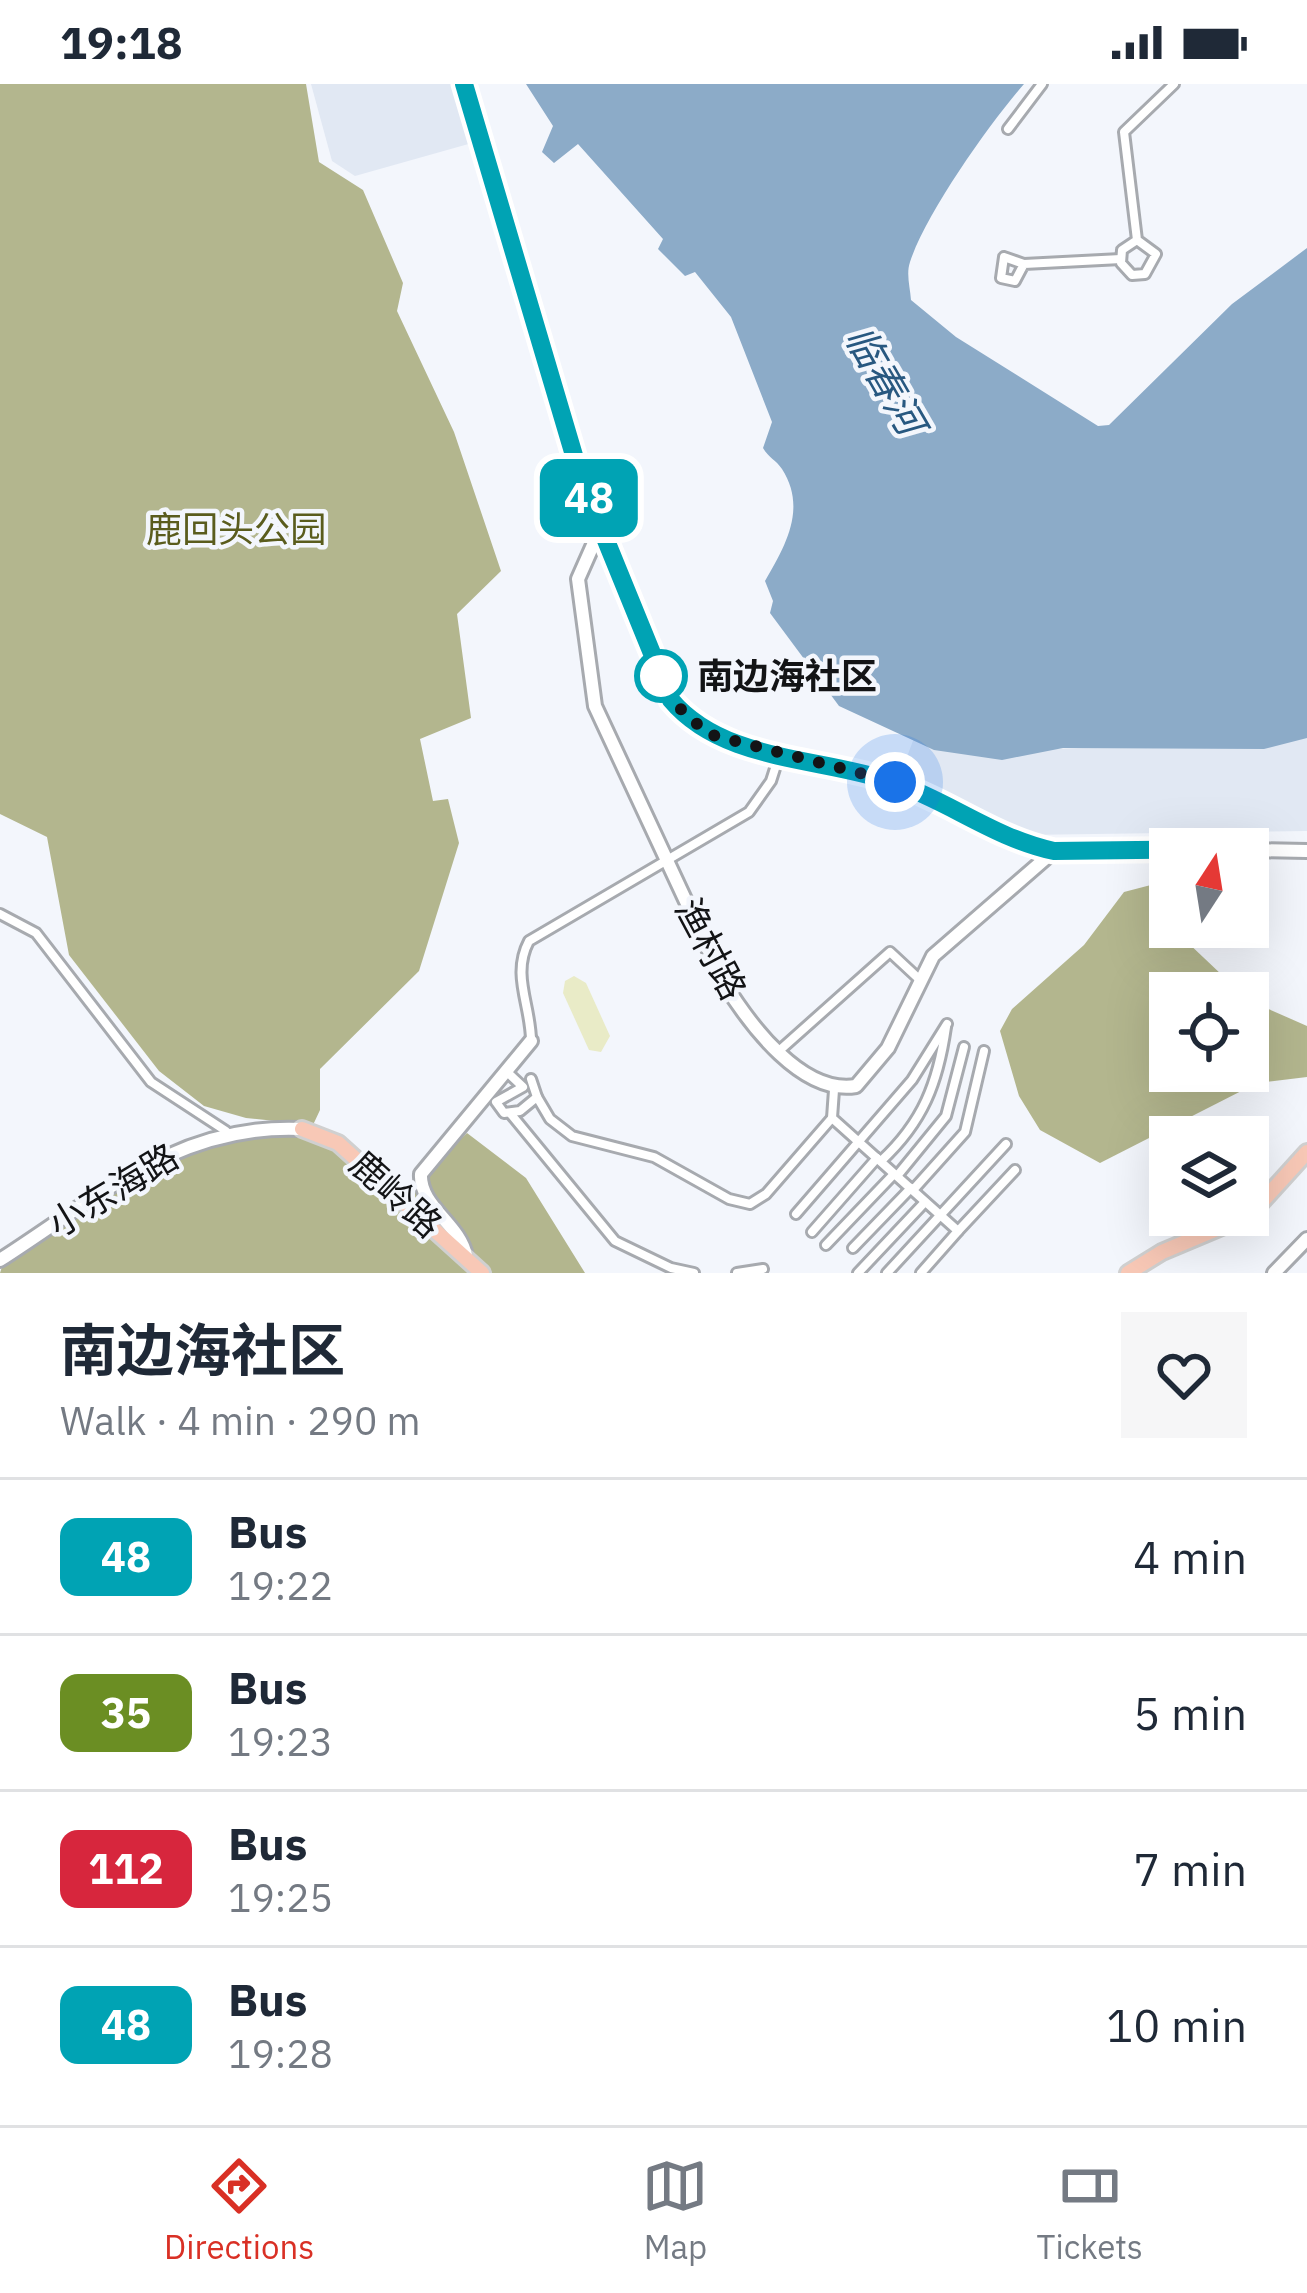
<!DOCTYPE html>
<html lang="en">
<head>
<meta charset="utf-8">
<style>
  :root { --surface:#fff; --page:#f6f6f7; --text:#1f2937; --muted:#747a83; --line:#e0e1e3; --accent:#d93025 }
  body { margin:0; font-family:"IBM Plex Sans","Noto Sans SC",sans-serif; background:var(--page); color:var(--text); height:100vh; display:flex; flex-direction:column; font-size:45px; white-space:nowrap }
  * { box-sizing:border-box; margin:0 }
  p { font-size:39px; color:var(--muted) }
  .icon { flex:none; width:66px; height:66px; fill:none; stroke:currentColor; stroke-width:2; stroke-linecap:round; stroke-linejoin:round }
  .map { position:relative; height:1189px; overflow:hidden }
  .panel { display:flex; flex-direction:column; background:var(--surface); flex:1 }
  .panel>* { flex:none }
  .badge { padding:0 24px; border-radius:18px; font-size:42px; line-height:78px }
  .needle { width:78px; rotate:12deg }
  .fabs { position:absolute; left:1149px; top:744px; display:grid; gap:24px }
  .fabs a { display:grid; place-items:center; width:120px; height:120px; border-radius:0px; background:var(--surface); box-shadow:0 12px 48px #0002; font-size:60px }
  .you { position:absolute; width:60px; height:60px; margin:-30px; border:9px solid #fff; border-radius:50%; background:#1a73e8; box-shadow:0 0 0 18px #1a73e833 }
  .map>.badge { position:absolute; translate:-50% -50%; box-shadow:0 0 0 6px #fff }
  .round { display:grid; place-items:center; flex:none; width:126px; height:126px; border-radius:0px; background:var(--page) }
  .headline { display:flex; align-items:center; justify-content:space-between; height:204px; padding:0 60px }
  h1 { font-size:57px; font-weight:700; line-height:90px }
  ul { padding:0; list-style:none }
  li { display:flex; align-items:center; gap:36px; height:156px; padding:0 60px; border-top:3px solid var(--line) }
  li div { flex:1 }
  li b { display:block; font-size:45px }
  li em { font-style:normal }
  li .badge { min-width:132px; font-weight:700; text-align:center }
  .status { display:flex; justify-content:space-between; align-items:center; height:84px; padding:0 60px; background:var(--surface); direction:ltr }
  .status svg { height:33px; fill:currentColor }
  .tab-bar { display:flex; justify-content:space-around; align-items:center; height:168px; border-top:3px solid var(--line); background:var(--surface); font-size:33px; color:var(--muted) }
  .tab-bar a { display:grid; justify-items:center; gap:6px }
  .tab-bar .on { color:var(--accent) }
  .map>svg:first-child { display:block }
</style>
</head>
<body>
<div class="status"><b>19:18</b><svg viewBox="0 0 49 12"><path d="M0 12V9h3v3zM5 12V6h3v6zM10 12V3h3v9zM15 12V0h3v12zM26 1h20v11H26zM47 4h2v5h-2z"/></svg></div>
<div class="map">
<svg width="1307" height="1189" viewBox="0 0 1307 1189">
  <rect width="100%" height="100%" fill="#f3f6fc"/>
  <!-- built -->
  <g fill="#e1e8f3">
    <path d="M311,0H455L472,59L355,92L332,77Z"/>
    <path d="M1307,652V747L1024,751L899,694L914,654L984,667L1249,659Z"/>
  </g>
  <!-- green -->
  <path fill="#e9ebc7" d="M574,892L586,899L610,952L601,968L589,966L563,909L565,897Z"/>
  <!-- forest -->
  <g fill="#b3b68e">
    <path d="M0,0H306L319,78L363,106L403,199L397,227L454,348L501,487L457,530L471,634L420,655L433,717L448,715L459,759L419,887L320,985V1026L313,1041L246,1034L204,1022L159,987L69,871L47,753L0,730Z"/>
    <path d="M1170,796V843H1179L1185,856L1241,909H1170V987H1248V916L1307,942V993L1257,999L1100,1079L1040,1046L1019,1012L1000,947L1012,925L1084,861L1124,808Z"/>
    <path d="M288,1046L326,1053L390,1119L467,1049L526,1094L585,1189H0L5,1173L209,1048Z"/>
  </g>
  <!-- water -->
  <path fill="#8cabc8" d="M526,0H1024C990,39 926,129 910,178C906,190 910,203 911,216L956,253L1098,342L1109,341L1232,220L1307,164V654L1264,665L1063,664L1002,676L934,666L839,622L770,529L773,517L765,497C786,461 807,424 782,385C776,376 769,374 763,364L772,338L731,233L695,188L685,192L658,165L663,155L578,60L554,79L542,68L553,42Z"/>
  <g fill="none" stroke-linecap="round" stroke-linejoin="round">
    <!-- street casing -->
    <g stroke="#a7aaaf" stroke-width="14">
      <g id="street">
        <path d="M1008,45L1042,0"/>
        <path d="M1137,156L1122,166L1121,179L1132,191L1145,190L1156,170L1137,156L1124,48L1174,0"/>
        <path d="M1024,180L1015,197L1001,194L1004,173L1024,180L1121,175"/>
        <path d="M0,830L36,849L151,998L226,1047"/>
        <path d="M531,957C531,921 511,891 529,857L749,728L771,697L779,672"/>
        <path d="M780,966L890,868L919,895"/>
        <path d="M507,988L523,1003L496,1018L504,1029L520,1027L537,1013L531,995"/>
        <path d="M834,1006L832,1034L958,1147L921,1189"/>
        <path d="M537,1013L550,1035L572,1052L654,1073L729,1115L750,1120L766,1110L832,1034"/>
        <path d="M510,1029L615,1157L671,1184L694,1189"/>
        <path d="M881,1077C923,1038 938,999 946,943"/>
        <path d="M897,1092L946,1032L964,963"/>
        <path d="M913,1106L965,1048L984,967"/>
        <path d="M796,1130L912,996L947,940"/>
        <path d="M958,1147L1015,1086"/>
        <path d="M812,1148L877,1074"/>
        <path d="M826,1161L894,1090"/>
        <path d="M853,1164L911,1104"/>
        <path d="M737,1189L763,1185"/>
        <path d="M858,1189L925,1118"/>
        <path d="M887,1189L1006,1060"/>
      </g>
    </g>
    <!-- secondary casing -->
    <g stroke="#a7aaaf" stroke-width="18">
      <g id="secondary">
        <path d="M464,0L581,395L671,616C723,678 820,673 893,698C949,717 995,753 1054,767L1220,765"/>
        <path d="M601,443L578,495L595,622L724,899C750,941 802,1011 856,1002L888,964L933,872L1054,767"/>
        <path d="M1248,766L1307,767"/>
        <path d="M466,1172C461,1141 419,1122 421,1090L531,957"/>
        <path d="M0,1176C98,1113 180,1039 302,1045"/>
        <path d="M1274,1189L1307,1155"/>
      </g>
    </g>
    <!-- primary casing -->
    <g stroke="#d0d0d0" stroke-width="20">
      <g id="primary">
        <path d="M302,1045L338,1059L482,1189"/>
        <path d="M1128,1189L1162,1168L1250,1131L1307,1068"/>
      </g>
    </g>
    <!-- street -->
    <use href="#street" stroke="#fff" stroke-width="8"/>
    <!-- secondary -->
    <use href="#secondary" stroke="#fff" stroke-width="12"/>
    <!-- primary -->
    <use href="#primary" stroke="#f8c8b6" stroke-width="14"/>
  </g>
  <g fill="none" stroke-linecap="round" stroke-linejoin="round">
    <!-- line casing -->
    <g stroke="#fff" stroke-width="27">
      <path id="line" d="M464,0L581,395L671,616C723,678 820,673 893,698C949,717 994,754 1054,767L1220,765"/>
    </g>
    <!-- line -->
    <use href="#line" stroke="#00a3b4" stroke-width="18"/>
    <!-- walk -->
    <path stroke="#131416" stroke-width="12" stroke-dasharray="0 21.6" d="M661,592L657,580L671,616L708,650L895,698"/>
  </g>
  <!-- markers -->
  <circle fill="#fff" stroke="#00a3b4" stroke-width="6" cx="661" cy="592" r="24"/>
  <g text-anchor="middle" stroke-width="9" stroke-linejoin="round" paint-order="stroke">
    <!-- park labels -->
    <g font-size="36" fill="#5a5c1d" stroke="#f3f6fc">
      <text x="236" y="458">鹿回头公园</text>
    </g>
    <!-- stop labels -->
    <g font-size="36" font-weight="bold" fill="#131416" stroke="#f3f6fc" text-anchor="start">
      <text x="697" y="605">南边海社区</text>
    </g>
    <!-- street labels -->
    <g font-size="36" fill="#131416" stroke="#f3f6fc">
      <text transform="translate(711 865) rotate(62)" y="13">渔村路</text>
      <text transform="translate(113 1106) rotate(-31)" y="13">小东海路</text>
      <text transform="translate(396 1110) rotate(42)" y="13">鹿岭路</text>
    </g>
    <!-- water labels -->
    <g font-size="39" font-style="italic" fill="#285880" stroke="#f3f6fc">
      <text transform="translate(885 296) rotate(60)" y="14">临春河</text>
    </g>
  </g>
</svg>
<div class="fabs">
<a><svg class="needle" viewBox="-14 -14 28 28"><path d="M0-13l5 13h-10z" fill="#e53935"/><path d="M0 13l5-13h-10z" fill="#747a83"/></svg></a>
<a><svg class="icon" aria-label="locate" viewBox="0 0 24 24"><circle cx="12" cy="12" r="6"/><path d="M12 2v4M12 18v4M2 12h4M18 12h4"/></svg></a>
<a><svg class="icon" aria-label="layers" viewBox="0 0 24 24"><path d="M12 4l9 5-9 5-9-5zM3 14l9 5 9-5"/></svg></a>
</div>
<div class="you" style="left:895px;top:698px"></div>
<b class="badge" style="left:589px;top:414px;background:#00a3b4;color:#fff">48</b>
</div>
<section class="panel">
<div class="headline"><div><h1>南边海社区</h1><p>Walk · 4 min · 290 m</p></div><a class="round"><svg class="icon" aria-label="heart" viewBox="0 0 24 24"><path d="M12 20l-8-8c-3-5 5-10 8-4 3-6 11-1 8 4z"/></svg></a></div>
<ul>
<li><span class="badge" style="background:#00a3b4;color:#fff">48</span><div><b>Bus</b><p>19:22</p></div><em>4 min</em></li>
<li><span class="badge" style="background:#6b8e23;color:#fff">35</span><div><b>Bus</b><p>19:23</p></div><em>5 min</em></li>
<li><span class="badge" style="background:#d7263d;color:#fff">112</span><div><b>Bus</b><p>19:25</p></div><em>7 min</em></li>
<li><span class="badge" style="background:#00a3b4;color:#fff">48</span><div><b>Bus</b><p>19:28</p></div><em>10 min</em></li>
</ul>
</section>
<nav class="tab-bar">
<a class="on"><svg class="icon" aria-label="directions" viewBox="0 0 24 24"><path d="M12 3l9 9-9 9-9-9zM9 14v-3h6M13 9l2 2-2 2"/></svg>Directions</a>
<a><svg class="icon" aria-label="map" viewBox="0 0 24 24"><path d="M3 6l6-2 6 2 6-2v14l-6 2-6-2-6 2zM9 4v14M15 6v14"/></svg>Map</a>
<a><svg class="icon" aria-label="tickets" viewBox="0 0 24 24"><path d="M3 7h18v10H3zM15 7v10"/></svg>Tickets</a>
</nav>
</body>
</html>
